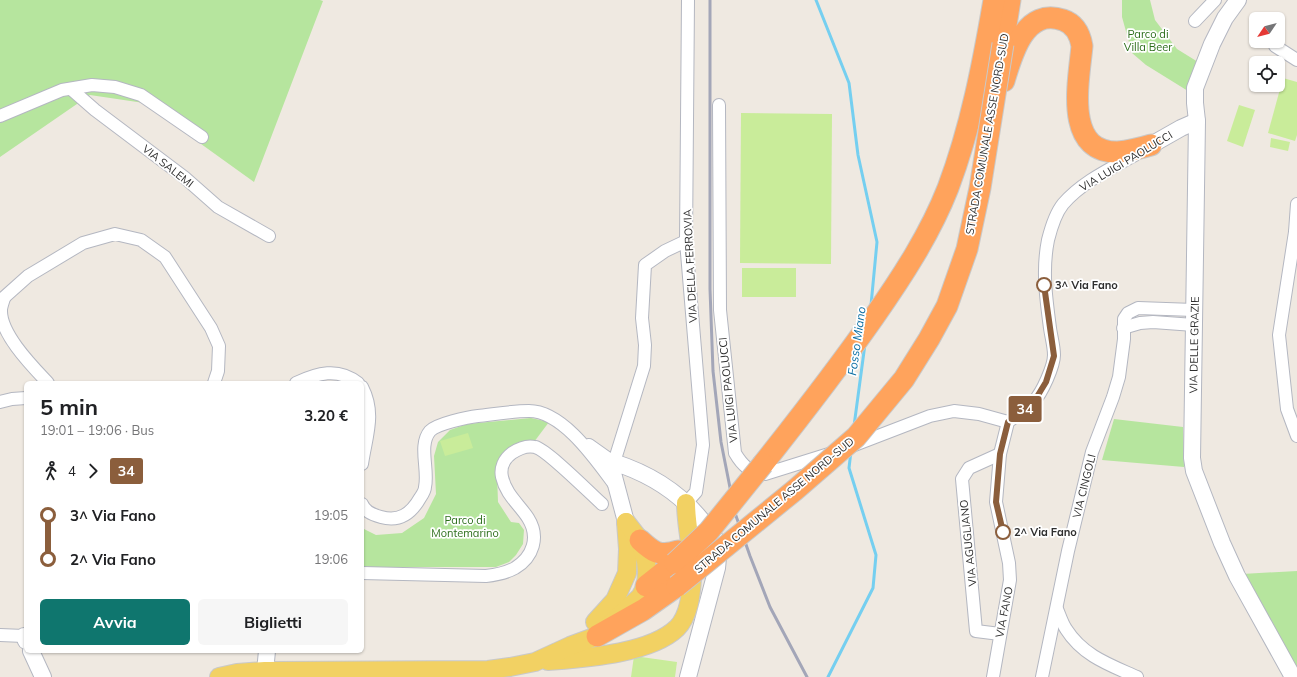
<!DOCTYPE html>
<html lang="it">
<head>
<meta charset="utf-8">
<style>
  :root { --surface:#fff; --page:#f6f6f6; --text:#202124; --muted:#757577; --accent:#0f766e }
  body { margin:0; font-family:Mulish,sans-serif; background:var(--page); color:var(--text); height:100vh; display:flex; flex-direction:column; font-size:15px; white-space:nowrap }
  * { box-sizing:border-box; margin:0 }
  p { font-size:13px; color:var(--muted) }
  .icon { flex:none; width:22px; height:22px; fill:none; stroke:currentColor; stroke-width:2; stroke-linecap:round; stroke-linejoin:round }
  .map { position:relative; flex:1; overflow:hidden }
  .panel { position:absolute; left:24px; top:381px; width:340px; height:272px; display:flex; flex-direction:column; background:var(--surface); border-radius:6px; box-shadow:0 1px 3px #0004 }
  .panel>* { flex:none }
  .badge { padding:0 8px; border-radius:3px; font-size:14px; line-height:26px }
  .needle { width:26px; rotate:235deg }
  .fabs { position:absolute; left:1249px; top:12px; display:grid; gap:8px }
  .fabs a { display:grid; place-items:center; width:36px; height:36px; border-radius:6px; background:var(--surface); box-shadow:0 1px 3px #0004; font-size:20px }
  .map>.badge { position:absolute; translate:-50% -50%; box-shadow:0 0 0 2px #fff }
  .legs { display:flex; align-items:center; gap:6px; height:44px; padding:0 16px; font-size:13px }
  .legs p { margin-inline-start:auto }
  .overview { display:flex; align-items:center; justify-content:space-between; height:68px; padding:0 16px }
  h1 { font-size:22px; font-weight:700; line-height:30px }
  .button { display:flex; gap:8px; margin-top:auto; padding:8px 16px }
  .button a { flex:1; height:46px; border-radius:6px; background:var(--accent); color:#fff; font-size:16px; font-weight:700; line-height:46px; text-align:center }
  .button a+a { background:var(--page); color:var(--text) }
  ul { padding:0 16px; list-style:none }
  li { display:flex; align-items:center; gap:14px; height:44px; font-size:15px }
  li i { display:grid; place-items:center; width:6px; height:100%; margin:0 5px; background:currentColor }
  li i::after { content:''; width:10px; height:10px; margin:-5px; border:3px solid; border-radius:50%; background:var(--surface) }
  li p { margin-inline-start:auto }
  li:first-child i { background:linear-gradient(#0000 50%,currentColor 0) }
  li:last-child i { background:linear-gradient(currentColor 50%,#0000 0) }
  .map>svg:first-child { display:block }
</style>
</head>
<body>
<div class="map">
<svg width="1297" height="677" viewBox="0 0 1297 677">
  <rect width="100%" height="100%" fill="#efe9e1"/>
  <!-- green -->
  <g fill="#b6e59e">
    <path d="M0,0H320L323,1L254,182L144,103L90,95L0,157Z"/>
    <path d="M1122,0H1150L1155,20L1177,49L1198,62L1188,91L1146,65L1132,53L1122,17Z"/>
    <path d="M531,418L549,422L534,442L497,474L498,502L511,522L519,523L524,530L523,544L516,555L509,562L496,567H362V528L376,535L402,533L424,518L436,494L434,456L438,442L450,430L467,424Z"/>
    <path d="M1114,419L1183,427L1184,467L1102,460Z"/>
    <path d="M1297,571V668L1242,574Z"/>
  </g>
  <!-- pitch -->
  <g fill="#c9ec9a">
    <path d="M1283,78L1297,82V135L1295,141L1268,133Z"/>
    <path d="M1239,105L1255,110L1243,147L1227,141Z"/>
    <path d="M741,113L832,114L831,264L740,263Z"/>
    <path d="M1271,138L1290,142L1288,151L1270,147Z"/>
    <rect x="742" y="268" width="54" height="29"/>
    <path d="M468,433L473,448L445,456L440,441Z"/>
    <path d="M634,656L677,662L675,677H631Z"/>
  </g>
  <g fill="none" stroke-linecap="round" stroke-linejoin="round">
    <!-- stream -->
    <g stroke="#75cff0" stroke-width="3">
      <path d="M816,0L849,83L858,155L877,242L871,305"/>
      <path d="M854,426L865,344"/>
      <path d="M828,677L873,588L876,555L849,468L851,451"/>
    </g>
    <!-- street casing -->
    <g stroke="#b4b7c1" stroke-width="14">
      <g id="street">
        <path d="M1195,21L1215,0"/>
        <path d="M1275,46L1297,60"/>
        <path d="M71,89L95,110L184,177L218,207L269,236"/>
        <path d="M719,105L720,310L735,453C742,465 750,473 765,474L829,454"/>
        <path d="M0,116L62,90L92,85L115,87L141,95L202,137"/>
        <path d="M1297,204L1295,232L1297,233"/>
        <path d="M1295,232L1279,335L1287,409L1297,436"/>
        <path d="M4,298C3,302 1,307 1,310C0,334 33,367 48,383"/>
        <path d="M0,301L28,276L83,243L115,234L141,240L165,257L211,328L219,346L218,371L214,383"/>
        <path d="M1123,328L1140,323L1153,322L1194,325"/>
        <path d="M296,383C317,373 338,367 358,383"/>
        <path d="M362,387C376,414 366,436 362,464"/>
        <path d="M0,402L12,399L26,398"/>
        <path d="M589,445L613,462L616,456L644,366L645,345L642,318L645,265L665,251L686,241"/>
        <path d="M852,446L930,416L954,411L979,414L1008,422"/>
        <path d="M686,503L696,492L703,445L686,241L688,0"/>
        <path d="M362,504C365,512 373,515 381,517C399,522 411,514 420,498C422,495 425,491 425,487C429,470 418,445 430,431C436,424 468,417 478,416C495,414 513,411 529,411C563,411 596,460 614,484"/>
        <path d="M362,573L486,576C495,575 506,573 515,568C533,557 540,537 528,518C519,504 506,495 502,477C500,468 504,459 512,453C518,449 527,445 535,447C546,449 591,494 602,504"/>
        <path d="M1057,609C1060,616 1062,623 1066,629C1083,656 1110,665 1137,677"/>
        <path d="M1000,634L976,631L962,479L969,468L1000,454"/>
        <path d="M0,635L24,636"/>
        <path d="M993,677L1010,580L1009,563L996,502L1000,454L1008,422C1017,415 1026,410 1034,401C1042,393 1054,366 1054,355C1054,346 1051,336 1050,328C1046,298 1042,270 1048,240C1051,228 1055,214 1063,204C1082,182 1110,169 1135,155"/>
        <path d="M1042,677L1068,551L1092,452L1113,397L1119,377L1124,339V319L1128,313L1138,308L1194,310"/>
      </g>
    </g>
    <!-- secondary casing -->
    <g stroke="#b4b7c1" stroke-width="18">
      <g id="secondary">
        <path d="M1238,0L1225,18L1212,44L1195,88V103L1197,121L1192,458L1194,471L1222,543L1237,576L1293,677"/>
        <path d="M1151,145L1181,128L1197,121"/>
        <path d="M626,522L613,473V462C651,474 682,493 706,526C709,530 714,535 716,541C719,551 718,559 717,568L688,677"/>
        <path d="M26,636H24L26,641"/>
        <path d="M31,651L43,677"/>
        <path d="M265,671L267,651"/>
      </g>
    </g>
    <!-- primary casing -->
    <g stroke="#c9c9c9" stroke-width="20">
      <g id="primary">
        <path d="M595,622L615,600L627,573L628,549L626,522"/>
        <path d="M548,661C584,658 650,654 677,628C689,616 691,595 692,579C694,553 686,529 686,503"/>
        <path d="M219,677L237,673L265,671L488,670L510,667L535,662L570,646L597,636L640,597L646,586L647,572L646,561L640,540L626,522"/>
      </g>
    </g>
    <!-- highway casing -->
    <g stroke="#c9c9c9" stroke-width="23">
      <g id="highway">
        <path d="M1003,44L1010,0"/>
        <path d="M1004,81C1012,54 1025,7 1063,20C1075,24 1080,34 1082,46C1079,80 1063,153 1118,152C1129,151 1141,148 1151,145"/>
        <path d="M763,464C801,416 839,367 874,317C902,277 930,234 948,188C971,127 983,64 994,0"/>
        <path d="M640,540C653,552 659,557 678,551"/>
        <path d="M646,586L675,563"/>
        <path d="M597,636L643,610L677,586"/>
      </g>
    </g>
    <!-- street -->
    <use href="#street" stroke="#fff" stroke-width="12"/>
    <!-- secondary -->
    <use href="#secondary" stroke="#fff" stroke-width="16"/>
    <!-- primary -->
    <use href="#primary" stroke="#f2d163" stroke-width="18"/>
    <!-- highway -->
    <use href="#highway" stroke="#ffa35c" stroke-width="21"/>
    <!-- rail -->
    <path stroke="#a3a6b8" stroke-width="3" d="M710,0V289L713,371L721,442L735,513L750,556L770,607L807,677"/>
    <!-- highway-bridge casing -->
    <g stroke="#c9c9c9" stroke-width="23" stroke-linecap="butt">
      <g id="highway-bridge">
        <path d="M675,563L709,531L763,464"/>
        <path d="M677,586L795,490L856,437L904,379L929,339L947,306L967,249L980,188L1003,44"/>
      </g>
    </g>
    <!-- highway-bridge -->
    <use href="#highway-bridge" stroke="#ffa35c" stroke-width="21"/>
  </g>
  <g fill="none" stroke-linecap="round" stroke-linejoin="round">
    <!-- line-1 casing -->
    <g stroke="#fff" stroke-width="9">
      <path id="line-1" d="M1003,532L996,502L1000,454L1008,422L1026,409L1035,400L1046,382L1054,356L1044,285"/>
    </g>
    <!-- line-1 -->
    <use href="#line-1" stroke="#8b5e3c" stroke-width="6"/>
  </g>
  <!-- markers -->
  <g fill="#fff" stroke="#8b5e3c" stroke-width="2">
    <circle cx="1044" cy="285" r="7"/>
    <circle cx="1003" cy="532" r="7"/>
  </g>
  <g text-anchor="middle" stroke-width="3.5" stroke-linejoin="round" paint-order="stroke">
    <!-- park labels -->
    <g font-size="11" fill="#2c6e1b" stroke="#fff">
      <text x="1148" y="38">Parco di<tspan x="1148" dy="13">Villa Beer</tspan></text>
      <text x="465" y="524">Parco di<tspan x="465" dy="13">Montemarino</tspan></text>
    </g>
    <!-- street labels -->
    <g font-size="11" fill="#2e2e2e" stroke="#fff">
      <text transform="translate(987 134) rotate(-80)" y="4">STRADA COMUNALE ASSE NORD-SUD</text>
      <text transform="translate(1126 161) rotate(-31)" y="4">VIA LUIGI PAOLUCCI</text>
      <text transform="translate(168 166) rotate(38)" y="4">VIA SALEMI</text>
      <text transform="translate(690 266) rotate(-93)" y="4">VIA DELLA FERROVIA</text>
      <text transform="translate(1194 345) rotate(-89)" y="4">VIA DELLE GRAZIE</text>
      <text transform="translate(728 390) rotate(-96)" y="4">VIA LUIGI PAOLUCCI</text>
      <text transform="translate(1084 486) rotate(-76)" y="4">VIA CINGOLI</text>
      <text transform="translate(774 505) rotate(-40)" y="4">STRADA COMUNALE ASSE NORD-SUD</text>
      <text transform="translate(968 543) rotate(-96)" y="4">VIA AGUGLIANO</text>
      <text transform="translate(1004 612) rotate(-79)" y="4">VIA FANO</text>
    </g>
    <!-- stop labels -->
    <g font-size="11" font-weight="bold" fill="#2e2e2e" stroke="#fff" text-anchor="start">
      <text x="1055" y="289">3^ Via Fano</text>
      <text x="1014" y="536">2^ Via Fano</text>
    </g>
    <!-- water labels -->
    <g font-size="12" font-style="italic" fill="#0d6fa3" stroke="#fff">
      <text transform="translate(857 341) rotate(-82)" y="4">Fosso Miano</text>
    </g>
  </g>
</svg>
<div class="fabs">
<a><svg class="needle" viewBox="-14 -14 28 28"><path d="M0-13l5 13h-10z" fill="#e53935"/><path d="M0 13l5-13h-10z" fill="#757577"/></svg></a>
<a><svg class="icon" aria-label="locate" viewBox="0 0 24 24"><circle cx="12" cy="12" r="6"/><path d="M12 2v4M12 18v4M2 12h4M18 12h4"/></svg></a>
</div>
<b class="badge" style="left:1025px;top:409px;background:#8b5e3c;color:#fff">34</b>
<section class="panel">
<div class="overview"><div><h1>5 min</h1><p>19:01 – 19:06 · Bus</p></div><b>3.20 €</b></div>
<div class="legs"><svg class="icon" aria-label="walk" viewBox="0 0 24 24"><circle cx="13" cy="4" r="2"/><path d="M13 8l-2 6 4 7M11 14l-3 7M7 12l3-4h3l4 4"/></svg>4<svg class="icon" aria-label="forward" viewBox="0 0 24 24"><path d="M9 5l7 7-7 7"/></svg><b class="badge" style="background:#8b5e3c;color:#fff">34</b></div>
<ul>
<li><i style="color:#8b5e3c"></i><b>3^ Via Fano</b><p>19:05</p></li>
<li><i style="color:#8b5e3c"></i><b>2^ Via Fano</b><p>19:06</p></li>
</ul>
<div class="button"><a>Avvia</a><a>Biglietti</a></div>
</section>
</div>
</body>
</html>
